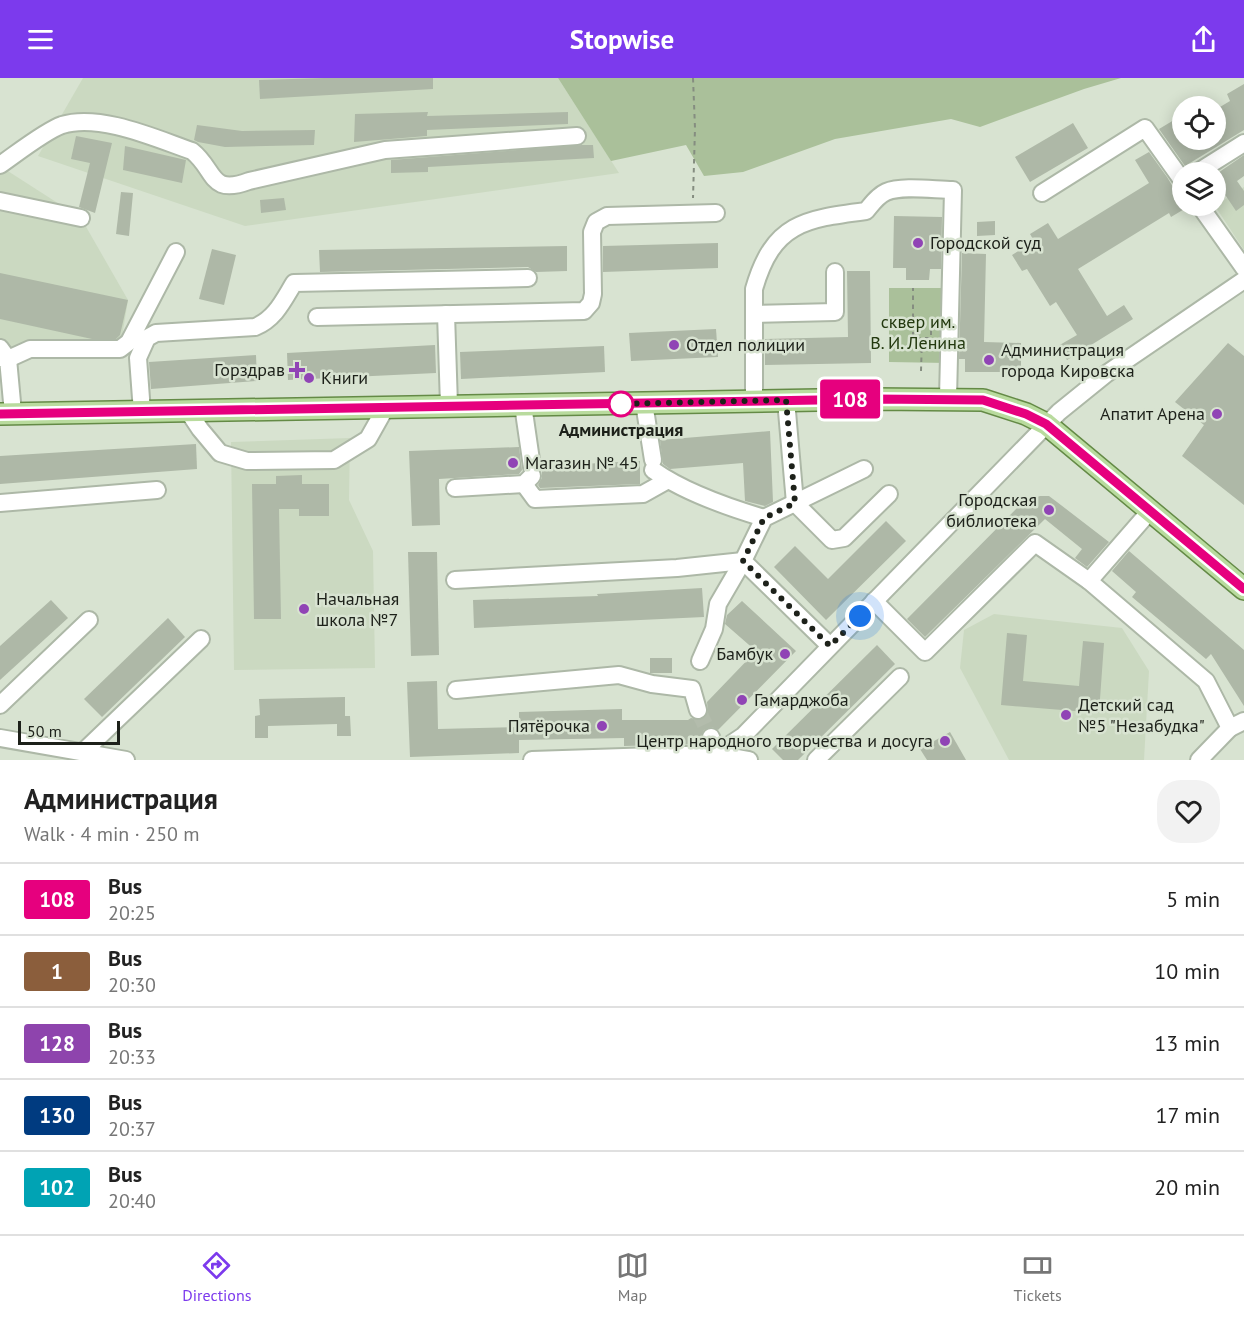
<!DOCTYPE html>
<html lang="en">
<head>
<meta charset="utf-8">
<style>
  :root { --surface:#fff; --page:#f2f2f2; --text:#222; --muted:#767676; --line:#e0e0e0; --accent:#7c3aed }
  body { margin:0; font-family:"PT Sans",sans-serif; background:var(--page); color:var(--text); height:100vh; display:flex; flex-direction:column; font-size:22px; white-space:nowrap }
  * { box-sizing:border-box; margin:0 }
  p { font-size:20px; color:var(--muted) }
  .icon { flex:none; width:33px; height:33px; fill:none; stroke:currentColor; stroke-width:2; stroke-linecap:round; stroke-linejoin:round }
  .map { position:relative; height:682px; overflow:hidden }
  .drawer { display:flex; flex-direction:column; background:var(--surface); flex:1 }
  .drawer>* { flex:none }
  .badge { padding:0 12px; border-radius:4px; font-size:21px; line-height:39px }
  .buttons { position:absolute; left:1172px; top:18px; display:grid; gap:12px }
  .buttons a { display:grid; place-items:center; width:54px; height:54px; border-radius:50%; background:var(--surface); box-shadow:0 3px 15px #0003; font-size:30px }
  .scale { position:absolute; left:18px; bottom:15px; width:102px; box-sizing:border-box; padding-left:6px; border:3px solid #1d211a; border-top:0; font-size:16px; line-height:21px; white-space:nowrap; color:#1d211a; -webkit-text-stroke:4px #d8e3d1; paint-order:stroke }
  .you { position:absolute; width:30px; height:30px; margin:-15px; border:4px solid #fff; border-radius:50%; background:#1a73e8; box-shadow:0 0 0 9px #1a73e833 }
  .map>.badge { position:absolute; translate:-50% -50%; box-shadow:0 0 0 3px #fff }
  .round { display:grid; place-items:center; flex:none; width:63px; height:63px; border-radius:24px; background:var(--page) }
  .summary { display:flex; align-items:center; justify-content:space-between; height:102px; padding:0 24px }
  h1 { font-size:28px; font-weight:700; line-height:45px }
  ul { padding:0; list-style:none }
  li { display:flex; align-items:center; gap:18px; height:72px; padding:0 24px; border-top:2px solid var(--line) }
  li div { flex:1 }
  li b { display:block; font-size:22px }
  li em { font-style:normal }
  li .badge { min-width:66px; font-weight:700; text-align:center }
  header { display:flex; justify-content:space-between; align-items:center; height:78px; padding:0 24px; background:var(--accent); color:#fff; font-size:27px; font-weight:700 }
  .dock { display:flex; justify-content:space-around; align-items:center; height:84px; border-top:2px solid var(--line); background:var(--surface); font-size:16px; color:var(--muted) }
  .dock a { display:grid; justify-items:center; gap:3px }
  .dock .current { color:var(--accent) }
  .map>svg:first-child { display:block }
</style>
</head>
<body>
<header><svg class="icon" aria-label="menu" viewBox="0 0 24 24"><path d="M4 6h16M4 12h16M4 18h16"/></svg>Stopwise<svg class="icon" aria-label="share" viewBox="0 0 24 24"><path d="M12 15V3M7 8l5-5 5 5M5 13v7h14v-7"/></svg></header>
<div class="map">
<svg width="1244" height="682" viewBox="0 0 1244 682">
  <rect width="100%" height="100%" fill="#d8e3d1"/>
  <!-- built -->
  <g fill="#cbd9c1">
    <path d="M83,0H558L619,95L245,148L38,78Z"/>
    <path d="M0,88L81,140L128,222L120,271L0,280Z"/>
    <path d="M1244,109V172L1215,128Z"/>
    <path d="M350,360L349,422L373,473L375,590L234,592L231,364Z"/>
    <path d="M994,536L1122,550L1149,593L1144,682H1009L960,590L964,552Z"/>
  </g>
  <!-- green -->
  <g fill="#aac09a">
    <path d="M558,0H1121L1084,11L980,49L951,41L835,61L743,94L704,98L686,67L611,83Z"/>
    <path d="M889,210H948L947,285L889,284Z"/>
  </g>
  <!-- building -->
  <g fill="#aeb8a7">
    <path d="M324,0H433V11L260,21L259,2Z"/>
    <path d="M1244,6V52L1185,88L1159,51L1174,42L1182,55V62H1215V32L1230,23L1227,16Z"/>
    <path d="M428,34L427,38L568,34V46L427,52V58L354,64L355,36Z"/>
    <path d="M1073,45L1088,70L1030,104L1015,79Z"/>
    <path d="M197,47L242,53L315,52L314,67L225,69L198,64L194,62Z"/>
    <path d="M76,58L112,65L95,135L79,129L90,85L71,81Z"/>
    <path d="M582,67H593L594,80L428,89V94L391,95V82Z"/>
    <path d="M125,68L186,82L182,105L123,92Z"/>
    <path d="M1149,74L1167,99L1182,124V128L1186,130L1171,139L1169,135L1078,191L1107,238L1124,227L1133,241L1067,282L1058,268L1077,257L1056,224L1050,228L1027,191L1022,193L1012,177L1034,163L1030,156L1048,145L1058,161L1149,105L1135,82Z"/>
    <path d="M1244,77V98L1237,103L1244,113V127L1236,133L1224,115H1215V97Z"/>
    <path d="M121,114L133,115L129,158L116,156Z"/>
    <path d="M284,120L286,132L261,135L260,122Z"/>
    <path d="M894,138L942,139L941,191H930L929,202H906V190H893Z"/>
    <path d="M995,143V157L977,158V144Z"/>
    <path d="M718,165V190L603,194V168Z"/>
    <path d="M567,168V193L536,194L528,189L320,194L319,172Z"/>
    <path d="M212,171L236,177L224,227L199,221Z"/>
    <path d="M962,175L986,176L984,264L1021,265V294H965V281H959Z"/>
    <path d="M847,193H870L871,285L765,287V261L848,259Z"/>
    <path d="M0,195L128,222L120,257L116,261H92L0,241Z"/>
    <path d="M716,251L718,279L631,283L629,255Z"/>
    <path d="M1228,265L1244,278V427L1182,378L1204,347L1175,324Z"/>
    <path d="M435,267L436,295L288,302L287,275Z"/>
    <path d="M604,268L605,294L461,301L460,274Z"/>
    <path d="M256,277L257,303L151,311L149,284Z"/>
    <path d="M770,353L773,424L765,428L745,423L743,385L670,391L663,386L660,362Z"/>
    <path d="M196,366L197,391L0,406V378Z"/>
    <path d="M519,369L522,392L519,396L439,401L440,447L412,448L409,373Z"/>
    <path d="M640,383V406L540,410L538,407L542,400V388Z"/>
    <path d="M302,397V406H329V438H299V431H279L281,541H254L252,406H276V398Z"/>
    <path d="M1040,418H1049L1057,424L1109,464L1087,489L1075,480L1082,471L1045,441L925,559L907,541L1022,425Z"/>
    <path d="M886,443L906,463L826,542L774,489L795,468L828,501Z"/>
    <path d="M1129,473L1244,572V628L1211,576L1206,581L1132,519L1136,514L1112,493Z"/>
    <path d="M408,474H437L439,577L411,578Z"/>
    <path d="M702,510L704,539L474,550L473,522L598,518L597,516Z"/>
    <path d="M51,522L68,540L0,602V568Z"/>
    <path d="M742,523L796,573L718,652L712,649L704,652L701,658L702,666L624,668V660L519,662V675L410,679L407,604L437,603L438,651L519,649V634L622,631V642H688L691,640L701,642L708,635L707,624L756,573L725,546L727,537Z"/>
    <path d="M168,540L185,559L102,639L84,621Z"/>
    <path d="M1007,555L1027,557L1023,603L1079,608L1083,563L1104,565L1099,635L1001,627Z"/>
    <path d="M877,567L895,586L798,682H783L772,671Z"/>
    <rect x="650" y="580" width="22" height="15"/>
    <path d="M345,619V638H350L351,658H337V646L268,648V660H255V638L260,637L259,621Z"/>
    <path d="M950,654L966,682H927L920,671Z"/>
  </g>
  <g fill="none" stroke-linecap="round" stroke-linejoin="round">
    <!-- minor-tunnel -->
    <path stroke="#b3bcac" stroke-width="16" stroke-dasharray="16 8" stroke-linecap="butt" d="M698,632L711,659"/>
    <!-- minor casing -->
    <g stroke="#adb8a7" stroke-width="20">
      <g id="minor">
        <path d="M0,87C16,76 45,53 62,47C100,35 157,61 192,73C216,92 209,118 249,103L385,72L577,58"/>
        <path d="M1198,94L1244,65"/>
        <path d="M1042,115L1145,50L1182,102"/>
        <path d="M0,123L81,140"/>
        <path d="M1200,128L1244,190"/>
        <path d="M446,236L449,327"/>
        <path d="M755,236L835,234V194"/>
        <path d="M317,239L584,233L591,225L593,216L592,154L596,144L607,138L716,135"/>
        <path d="M0,270L8,281L30,271H120L129,264L176,174"/>
        <path d="M0,280L8,281L13,335"/>
        <path d="M786,322L795,425L832,462L844,460L889,416"/>
        <path d="M754,323V211C773,145 804,141 866,133C872,126 877,118 886,114C902,107 935,112 953,112L948,320"/>
        <path d="M644,325L653,382"/>
        <path d="M523,327L532,389"/>
        <path d="M188,333L200,351L220,375L247,383L334,382L368,361L386,329"/>
        <path d="M142,334L138,280L147,260L156,255L255,249C275,241 283,223 294,205L528,200"/>
        <path d="M653,392C684,414 727,429 764,440"/>
        <path d="M524,406L535,421L643,416L668,402"/>
        <path d="M455,410L524,406L532,398"/>
        <path d="M0,425L157,412"/>
        <path d="M455,502L677,490L743,483"/>
        <path d="M1089,503L1150,433"/>
        <path d="M874,523L925,574L1035,465L1089,503L1206,603L1230,650L1244,643"/>
        <path d="M830,568L743,483L764,440L864,391"/>
        <path d="M700,583L714,551L718,526L743,483"/>
        <path d="M456,612L619,597L652,606L692,611L698,632"/>
        <path d="M0,627L89,542"/>
        <path d="M711,659L719,682"/>
        <path d="M0,660L126,682"/>
        <path d="M83,674L201,561"/>
        <path d="M716,676L743,658L1059,334L1106,296L1244,202"/>
        <path d="M532,682L716,676L749,682"/>
        <path d="M816,682L900,599"/>
        <path d="M1199,682L1230,650"/>
      </g>
    </g>
    <!-- major casing -->
    <g stroke="#648a46" stroke-width="24">
      <path id="major" d="M0,336L874,321L983,322L1026,336L1046,346L1244,511"/>
    </g>
    <!-- path -->
    <g stroke="#858d80" stroke-width="2" stroke-dasharray="4.5 4.5" stroke-linecap="butt">
      <path d="M693,0L695,50L693,120"/>
      <path d="M913,245V260H931V244L913,245V210"/>
      <path d="M921,293L922,260"/>
    </g>
    <!-- minor -->
    <use href="#minor" stroke="#fff" stroke-width="16"/>
    <!-- major -->
    <use href="#major" stroke="#b9db9e" stroke-width="21"/>
  </g>
  <g fill="none" stroke-linecap="round" stroke-linejoin="round">
    <!-- line casing -->
    <g stroke="#fff" stroke-width="14">
      <path id="line" d="M0,336L874,321L983,322L1026,336L1046,346L1244,511"/>
    </g>
    <!-- line -->
    <use href="#line" stroke="#e6007e" stroke-width="9"/>
    <!-- walk -->
    <path stroke="#1d211a" stroke-width="6" stroke-dasharray="0 10.8" d="M621,326H618L786,322L795,425L764,440L743,483L830,568L860,538"/>
  </g>
  <!-- markers -->
  <g fill="#9044b5" stroke="#d8e3d1" stroke-width="2">
    <circle cx="918" cy="165" r="6"/>
    <circle cx="674" cy="267" r="6"/>
    <circle cx="989" cy="282" r="6"/>
    <path d="M294 283h6v6h6v6h-6v6h-6v-6h-6v-6h6z"/>
    <circle cx="309" cy="300" r="6"/>
    <circle cx="1217" cy="336" r="6"/>
    <circle cx="513" cy="385" r="6"/>
    <circle cx="1049" cy="432" r="6"/>
    <circle cx="304" cy="531" r="6"/>
    <circle cx="785" cy="576" r="6"/>
    <circle cx="742" cy="622" r="6"/>
    <circle cx="1066" cy="637" r="6"/>
    <circle cx="602" cy="648" r="6"/>
    <circle cx="945" cy="663" r="6"/>
  </g>
  <circle fill="#fff" stroke="#e6007e" stroke-width="3" cx="621" cy="326" r="12"/>
  <g text-anchor="middle" stroke-width="5" stroke-linejoin="round" paint-order="stroke">
    <!-- poi labels -->
    <g font-size="18" fill="#1d211a" stroke="#d8e3d1" text-anchor="start">
      <text x="930" y="171">Городской суд</text>
      <text x="686" y="273">Отдел полиции</text>
      <text x="1001" y="278">Администрация<tspan x="1001" dy="21">города Кировска</tspan></text>
      <text x="285" y="298" text-anchor="end">Горздрав</text>
      <text x="321" y="306">Книги</text>
      <text x="1205" y="342" text-anchor="end">Апатит Арена</text>
      <text x="525" y="391">Магазин № 45</text>
      <text x="1037" y="428" text-anchor="end">Городская<tspan x="1037" dy="21">библиотека</tspan></text>
      <text x="316" y="527">Начальная<tspan x="316" dy="21">школа №7</tspan></text>
      <text x="773" y="582" text-anchor="end">Бамбук</text>
      <text x="754" y="628">Гамарджоба</text>
      <text x="1078" y="633">Детский сад<tspan x="1078" dy="21">№5 "Незабудка"</tspan></text>
      <text x="590" y="654" text-anchor="end">Пятёрочка</text>
      <text x="933" y="669" text-anchor="end">Центр народного творчества и досуга</text>
    </g>
    <!-- park labels -->
    <g font-size="18" fill="#23390f" stroke="#d8e3d1">
      <text x="918" y="250">сквер им.<tspan x="918" dy="21">В. И. Ленина</tspan></text>
    </g>
    <!-- stop labels -->
    <g font-size="18" font-weight="bold" fill="#1d211a" stroke="#d8e3d1">
      <text x="621" y="358">Администрация</text>
    </g>
  </g>
</svg>
<div class="buttons">
<a><svg class="icon" aria-label="locate" viewBox="0 0 24 24"><circle cx="12" cy="12" r="6"/><path d="M12 2v4M12 18v4M2 12h4M18 12h4"/></svg></a>
<a><svg class="icon" aria-label="layers" viewBox="0 0 24 24"><path d="M12 4l9 5-9 5-9-5zM3 14l9 5 9-5"/></svg></a>
</div>
<div class="scale">50 m</div>
<div class="you" style="left:860px;top:538px"></div>
<b class="badge" style="left:850px;top:321px;background:#e6007e;color:#fff">108</b>
</div>
<section class="drawer">
<div class="summary"><div><h1>Администрация</h1><p>Walk · 4 min · 250 m</p></div><a class="round"><svg class="icon" aria-label="heart" viewBox="0 0 24 24"><path d="M12 20l-8-8c-3-5 5-10 8-4 3-6 11-1 8 4z"/></svg></a></div>
<ul>
<li><span class="badge" style="background:#e6007e;color:#fff">108</span><div><b>Bus</b><p>20:25</p></div><em>5 min</em></li>
<li><span class="badge" style="background:#8b5e3c;color:#fff">1</span><div><b>Bus</b><p>20:30</p></div><em>10 min</em></li>
<li><span class="badge" style="background:#8e44ad;color:#fff">128</span><div><b>Bus</b><p>20:33</p></div><em>13 min</em></li>
<li><span class="badge" style="background:#003b80;color:#fff">130</span><div><b>Bus</b><p>20:37</p></div><em>17 min</em></li>
<li><span class="badge" style="background:#00a3b4;color:#fff">102</span><div><b>Bus</b><p>20:40</p></div><em>20 min</em></li>
</ul>
</section>
<nav class="dock">
<a class="current"><svg class="icon" aria-label="directions" viewBox="0 0 24 24"><path d="M12 3l9 9-9 9-9-9zM9 14v-3h6M13 9l2 2-2 2"/></svg>Directions</a>
<a><svg class="icon" aria-label="map" viewBox="0 0 24 24"><path d="M3 6l6-2 6 2 6-2v14l-6 2-6-2-6 2zM9 4v14M15 6v14"/></svg>Map</a>
<a><svg class="icon" aria-label="tickets" viewBox="0 0 24 24"><path d="M3 7h18v10H3zM15 7v10"/></svg>Tickets</a>
</nav>
</body>
</html>
